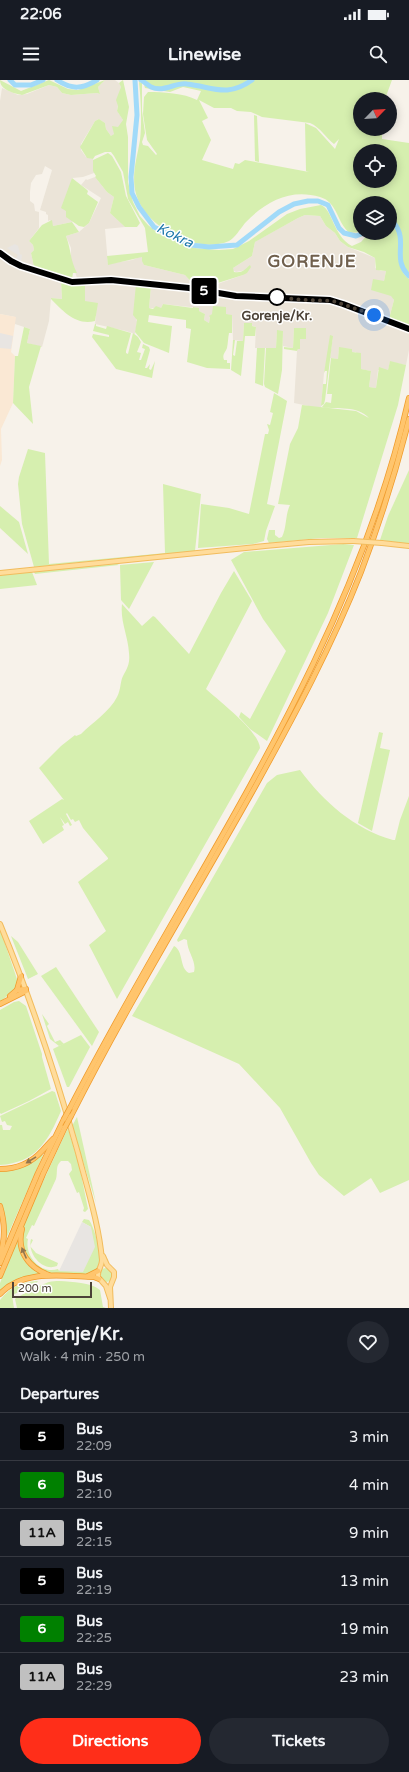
<!DOCTYPE html>
<html lang="en">
<head>
<meta charset="utf-8">
<style>
  :root { --surface:#171b24; --page:#242831; --text:#f1f3f6; --muted:#9ea1a6; --line:#363941; --accent:#ff2e19 }
  body { margin:0; font-family:"Varela Round",sans-serif; background:var(--page); color:var(--text); height:100vh; display:flex; flex-direction:column; font-size:15px; white-space:nowrap }
  * { box-sizing:border-box; margin:0 }
  p { font-size:13px; color:var(--muted) }
  .icon { flex:none; width:22px; height:22px; fill:none; stroke:currentColor; stroke-width:2; stroke-linecap:round; stroke-linejoin:round }
  .map { position:relative; height:1228px; overflow:hidden }
  .drawer { display:flex; flex-direction:column; background:var(--surface); flex:1 }
  .drawer>* { flex:none }
  .badge { padding:0 8px; border-radius:3px; font-size:14px; line-height:26px }
  .needle { width:26px; rotate:65deg }
  .buttons { position:absolute; left:353px; top:12px; display:grid; gap:8px }
  .buttons a { display:grid; place-items:center; width:44px; height:44px; border-radius:50%; background:var(--surface); box-shadow:0 2px 10px #0003; font-size:20px }
  .scale { position:absolute; left:12px; bottom:10px; width:80px; box-sizing:border-box; padding-left:4px; border:2px solid #4c4237; border-top:0; font-size:11px; line-height:14px; white-space:nowrap; color:#4c4237; -webkit-text-stroke:3px #fff; paint-order:stroke }
  .you { position:absolute; width:20px; height:20px; margin:-10px; border:3px solid #fff; border-radius:50%; background:#1a73e8; box-shadow:0 0 0 6px #1a73e833 }
  .map>.badge { position:absolute; translate:-50% -50%; box-shadow:0 0 0 2px #fff }
  h2 { padding:0 20px; font-size:15px; line-height:36px }
  .round { display:grid; place-items:center; flex:none; width:42px; height:42px; border-radius:21px; background:var(--page) }
  .head { display:flex; align-items:center; justify-content:space-between; height:68px; padding:0 20px }
  h1 { font-size:19px; font-weight:800; line-height:30px }
  .button { display:flex; gap:8px; margin-top:auto; padding:8px 20px }
  .button a { flex:1; height:46px; border-radius:24px; background:var(--accent); color:#fff; font-size:16px; font-weight:800; line-height:46px; text-align:center }
  .button a+a { background:var(--page); color:var(--text) }
  ul { padding:0; list-style:none }
  li { display:flex; align-items:center; gap:12px; height:48px; padding:0 20px; border-top:1px solid var(--line) }
  li div { flex:1 }
  li b { display:block; font-size:15px }
  li em { font-style:normal }
  li .badge { min-width:44px; font-weight:700; text-align:center }
  .status { display:flex; justify-content:space-between; align-items:center; height:28px; padding:0 20px; background:var(--surface); direction:ltr }
  .status svg { height:11px; fill:currentColor }
  header { display:flex; justify-content:space-between; align-items:center; height:52px; padding:0 20px; background:var(--surface); font-size:18px; font-weight:800 }
  .map>svg:first-child { display:block }
</style>
</head>
<body>
<div class="status"><b>22:06</b><svg viewBox="0 0 49 12"><path d="M0 12V9h3v3zM5 12V6h3v6zM10 12V3h3v9zM15 12V0h3v12zM26 1h20v11H26zM47 4h2v5h-2z"/></svg></div>
<header><svg class="icon" aria-label="menu" viewBox="0 0 24 24"><path d="M4 6h16M4 12h16M4 18h16"/></svg>Linewise<svg class="icon" aria-label="search" viewBox="0 0 24 24"><circle cx="10" cy="10" r="6"/><path d="M15 15l6 6"/></svg></header>
<div class="map">
<svg width="409" height="1228" viewBox="0 0 409 1228">
  <rect width="100%" height="100%" fill="#f7f2ea"/>
  <!-- residential -->
  <g fill="#ebe4d8">
    <path d="M105,0H115L120,4L121,7L117,31L123,40L122,43L118,48L116,47L113,56H111L106,49L105,43L99,39L95,41L81,64V70L86,77L93,79L94,93L83,97L72,98L66,131L73,141L72,142L53,146L50,140L48,141V135L46,134V132L40,130L52,90L45,86L42,94L36,95L31,103L30,112V121L34,124L35,131L39,132V148L29,161L33,165L34,170L31,173L34,187L13,180L0,170V21L2,8L18,15L27,14L49,5L57,7L62,13L71,15L97,13L100,14L98,7Z"/>
    <path d="M95,97L107,112L114,117L110,133L125,147L105,149L108,184L132,180L143,176L144,185L185,195L194,205L206,208L243,195L246,190L236,192L232,190L233,188L252,176L255,162L258,160L298,138L305,135L320,136L326,146L335,153L340,161L348,167L375,178V188L381,191H386L384,201L394,220L389,239L409,246V270L406,285L390,282L388,290H378L376,308L369,307L371,291L360,289L356,272H352V269L339,268L338,279L330,278L333,256L324,293L321,328L313,327L294,323L297,271L298,269L300,268V259L294,248L293,268L283,266V251H277L276,268H255L256,247L244,243L243,261L233,260L232,235L212,234L210,236L209,243L204,240L205,234L199,231V228L163,224L161,228H149L151,206L136,238L137,242L135,254L126,251L95,244L96,236L85,221V204H79L71,180V168L66,156L79,152L89,143L101,118L81,105L86,99L87,100Z"/>
    <path d="M0,175L11,183L21,188L61,201L62,219L51,218L49,241L42,267L27,263L30,249L15,244V237L0,234Z"/>
  </g>
  <!-- commercial -->
  <path fill="#fae8d4" d="M0,234L16,237L11,272L15,276L13,323L1,349L2,380L0,386Z"/>
  <!-- green -->
  <g fill="#d6efaf" fill-rule="evenodd">
    <path d="M0,0L21,11L49,0L68,9L78,10L105,0L98,7L100,14L97,13L71,15L62,13L57,7L49,5L22,15C13,13 0,10 0,0Z"/>
    <path d="M123,0L129,27L126,44L128,57V102L133,122L140,136L148,145L159,154L194,168L219,170L233,169L249,161L287,134L300,129L321,125C333,130 333,156 352,166L361,162L369,153H390V145C409,148 388,183 409,199V246L389,239L394,220L391,216L371,210L373,199L384,201L386,191L376,190L375,178L364,172L348,167L340,161L335,153L326,146L320,136L305,135L298,138L255,162L252,176L233,188L234,192C243,193 244,190 250,185L251,187L247,193L243,195L202,208L194,205L185,195L144,185L142,181V177L108,185L107,176L148,172L145,148L128,119L123,92L114,76L111,72H105L95,76L93,79L87,78L80,67L95,41L99,39L105,43L106,49L111,56L114,54L112,46L118,47L123,40L117,31L118,26L116,20L121,7L119,3Z"/>
    <path d="M143,0H250C234,10 218,11 200,6C195,5 190,2 185,2C166,3 165,13 144,3Z"/>
    <path d="M254,0H392L385,19H360V49H382V59L409,63V194C393,177 409,149 390,139V123H360V152L350,153C337,144 338,122 320,117C290,108 265,122 245,143C241,148 234,159 229,161C197,175 145,147 136,114C131,95 137,78 140,60C142,42 141,21 139,2L142,3V31L145,53L142,62L143,65L148,66L156,75L157,74L147,60L143,34L144,17L148,12C163,12 184,13 197,20L201,11L183,7L170,12L145,8L144,5C166,14 166,5 186,5C192,5 198,8 204,9C222,13 238,10 254,0ZM199,20L214,28H231L237,31L251,32L262,37L310,43C320,47 326,58 334,64L339,59L335,69L316,48L305,43L306,91L309,92L245,80L239,84L235,83L233,89L202,80L211,60L202,41L208,38ZM360,71H390V101H360Z"/>
    <path d="M254,35L257,36L259,82L255,81Z"/>
    <path d="M108,73L112,76L121,92L126,116L140,143L137,147H125L110,133L114,117L107,112L95,97L96,96L93,91V80Z"/>
    <path d="M72,98L86,109L88,111L87,114L98,122L89,143L84,147L79,146L66,137V131L61,128Z"/>
    <path d="M52,140L53,146L72,142L79,152L66,156C71,169 70,180 77,193H73L72,199C58,197 48,190 34,187L31,173L34,170L33,165L29,161L42,145Z"/>
    <path d="M61,201L72,203L85,204V221L98,223L95,241C76,246 63,231 51,219V218L62,219Z"/>
    <path d="M136,204L151,206L149,228L153,229L156,226L161,228L163,224L193,228V227L199,228V231L205,234L204,240L209,243L210,237L209,236L212,234L213,226L226,227V234L232,235V253H229C228,258 228,263 227,268C225,273 222,274 224,280H227V283H230V289L207,288L187,282L191,249L186,248V240L149,235L148,242L172,246L169,273L144,263L135,252L137,240L133,235Z"/>
    <path d="M244,243H252V246L256,247L255,256H245L241,296L231,290L233,260H235L233,275L235,276L237,261H243Z"/>
    <path d="M95,244H96V246L106,249L107,246L131,253L126,271V273L128,274L133,253L138,257L141,262L137,272L141,273L139,280H141L145,269L142,268L143,264L149,267L150,270L145,288H147L150,284L149,289L151,290L155,281L152,298L116,289L92,257L93,254L109,257V255L93,251Z"/>
    <path d="M24,247L30,249L27,263L41,266L29,307L33,344L13,323L15,276H18Z"/>
    <path d="M294,248H306V259H300V269H298L297,271L284,269V267L293,268Z"/>
    <path d="M277,250L283,251L282,290L278,314L265,307L264,304L266,268H276Z"/>
    <path d="M330,255L333,256L325,320L324,324L321,326L323,304H326L327,291H325L324,293Z"/>
    <path d="M339,267L352,269V272L361,273V289L371,291L369,307L376,308L379,287L388,290L390,281L406,285L398,325L357,458H321L269,463L267,459L269,450H275V455L279,458L282,457C287,447 285,435 290,425L278,424L290,364L298,348L302,325L356,331L369,338C357,325 338,330 322,327L326,322L331,323L332,314H327L331,278L338,279Z"/>
    <path d="M257,268H265L263,306L255,303Z"/>
    <path d="M274,313L287,321L267,424L275,426L266,451L264,461L253,464L198,468L201,424L229,428L249,434L265,354H268L269,350L267,344L270,345L273,333L270,332Z"/>
    <path d="M28,369L45,373L49,484L165,473L163,404L201,414L195,471L34,487L22,444L18,404L19,397Z"/>
    <path d="M409,390V464L380,460L388,436Z"/>
    <path d="M0,426L19,442L28,474L0,448Z"/>
    <path d="M343,464L354,465L328,533L267,661L250,649L239,637L241,632L250,639L286,571L263,539L231,480L244,472Z"/>
    <path d="M154,482L129,529L121,520L120,485Z"/>
    <path d="M115,483L119,485L35,494L34,492Z"/>
    <path d="M234,491L252,521L206,609C219,621 259,651 260,668L117,919L89,865L106,851L78,802L108,779V778L83,748L79,740L75,742L73,739L71,740L67,733L66,734L72,745L70,746L68,742L65,744L60,737L64,745L62,746L64,750L43,764L29,741L62,719L64,720L39,688L61,666L75,655L76,656L81,654C92,643 110,631 117,617C121,610 120,602 123,596C128,587 130,583 129,573C128,556 120,541 122,524L142,546L153,536L155,537L189,574L221,513Z"/>
    <path d="M32,492L37,505L0,509V495Z"/>
    <path d="M379,652L383,653L380,668L390,670L372,751L358,743Z"/>
    <path d="M300,690C324,722 354,749 393,760H395L400,740L409,716V1100L380,1113L371,1098L344,1116L319,1095L311,1083L280,1028L239,984L132,936L174,866C184,871 179,888 189,893L194,892C197,881 187,872 187,860L184,859L178,862L177,860L267,703L277,695Z"/>
    <path d="M0,849L18,902L13,911L0,922Z"/>
    <path d="M11,856L18,862L38,894L28,899Z"/>
    <path d="M56,887L99,952L92,966L41,896Z"/>
    <path d="M19,921L26,926L42,974V977L51,1009L29,1021L1,1034L0,1033V930L14,922Z"/>
    <path d="M42,934L49,944L47,946L55,962L60,960L64,964L59,966L50,959Z"/>
    <path d="M81,955L90,967L69,1007H67L53,969Z"/>
    <path d="M52,1011L55,1012L61,1031C48,1061 36,1083 0,1085V1045H2L3,1050H10L12,1046L7,1045L5,1041L2,1042L0,1036Z"/>
    <path d="M77,1037L96,1123L72,1046Z"/>
    <path d="M68,1048L80,1089L88,1129L85,1132L83,1131L84,1128L79,1112L77,1113L69,1094L72,1090L71,1084L68,1081H61C55,1086 58,1092 56,1099C49,1115 41,1130 34,1146L32,1145L26,1158L28,1159C24,1175 41,1195 58,1189L59,1191L91,1147L82,1142L84,1139L89,1140C94,1146 102,1175 100,1183C100,1186 97,1189 96,1191C81,1196 62,1197 47,1192C29,1187 20,1170 22,1152C23,1142 30,1132 33,1123C45,1098 56,1073 68,1048Z"/>
    <path d="M41,1074L43,1075L6,1159L2,1129L0,1123V1090H9Z"/>
    <path d="M31,1159L33,1160L30,1166L36,1173L58,1183L57,1186C42,1192 27,1173 31,1159Z"/>
    <path d="M18,1160C20,1176 26,1189 43,1194L14,1201L0,1211V1203Z"/>
    <circle cx="106" cy="1195" r="7"/>
    <path d="M38,1201L34,1206L12,1215L14,1228H0V1220C10,1207 21,1202 38,1201Z"/>
    <path d="M59,1201C73,1202 90,1202 100,1210L103,1227L106,1228H17L15,1219C17,1217 45,1203 49,1202C52,1201 56,1201 59,1201Z"/>
  </g>
  <!-- parking -->
  <g fill="#e8e5e2">
    <path d="M15,164L18,166L20,174L22,175L21,183L14,181L18,175L7,168Z"/>
    <path d="M0,253L13,256L11,269L0,268Z"/>
    <path d="M82,1142L91,1147L95,1167L83,1192L59,1191Z"/>
  </g>
  <g fill="none" stroke-linecap="round" stroke-linejoin="round">
    <!-- river -->
    <g stroke="#a1daf9" stroke-width="5">
      <path d="M10,0L15,5H31L43,0"/>
      <path d="M57,0C72,10 82,9 97,0"/>
      <path d="M135,0L137,35L131,97L132,113L139,127L154,147L191,165L209,167L237,165L279,132L294,124L308,121H318L328,125L339,148L344,153L356,156L364,153"/>
      <path d="M141,0C144,2 148,5 151,7C164,13 175,2 187,4C213,7 227,18 252,0"/>
      <path d="M390,143H394C409,161 391,179 409,196"/>
    </g>
    <!-- minor casing -->
    <g stroke="#c4baab" stroke-width="5">
      <path id="minor" d="M0,173L11,181L21,186L72,202L111,200L189,208L236,216L330,220L343,224L409,249"/>
    </g>
    <!-- major casing -->
    <g stroke="#f2bc5d" stroke-width="6">
      <g id="major">
        <path d="M382,463L409,466"/>
        <path d="M0,493L265,466L309,462L353,461"/>
        <path d="M0,844C31,919 56,995 78,1073C87,1108 99,1144 102,1180C102,1187 97,1190 98,1197L106,1206L110,1218"/>
        <path d="M103,1176L107,1185L114,1192V1197L110,1207L111,1228"/>
      </g>
    </g>
    <!-- highway casing -->
    <g stroke="#f09b2b" stroke-width="6">
      <g id="highway">
        <path d="M17,910L21,896"/>
        <path d="M10,916L17,910L26,909"/>
        <path d="M0,924L26,911"/>
        <path d="M70,1028C190,794 350,579 409,318"/>
        <path d="M71,1036C128,923 194,816 256,705C294,636 332,566 361,492C380,442 396,391 409,339"/>
        <path d="M0,1089C16,1089 31,1083 42,1071C46,1067 49,1063 53,1059"/>
        <path d="M0,1126C5,1143 6,1158 0,1175"/>
        <path d="M22,1149C16,1171 29,1188 49,1195"/>
        <path d="M0,1183L38,1093L64,1039"/>
        <path d="M0,1196L43,1094L65,1047"/>
        <path d="M88,1196L98,1191"/>
        <path d="M0,1214C23,1189 64,1196 94,1197L99,1199"/>
      </g>
    </g>
    <!-- minor -->
    <use href="#minor" stroke="#fff" stroke-width="3"/>
    <!-- major -->
    <use href="#major" stroke="#ffdc9b" stroke-width="4"/>
    <!-- highway -->
    <use href="#highway" stroke="#ffc56d" stroke-width="4.5"/>
    <!-- major-bridge casing -->
    <g stroke="#f2bc5d" stroke-width="6" stroke-linecap="butt">
      <path id="major-bridge" d="M353,461L382,463"/>
    </g>
    <!-- highway-bridge casing -->
    <g stroke="#f09b2b" stroke-width="6" stroke-linecap="butt">
      <g id="highway-bridge">
        <path d="M64,1039L70,1028"/>
        <path d="M65,1047L71,1036"/>
      </g>
    </g>
    <!-- major-bridge -->
    <use href="#major-bridge" stroke="#ffdc9b" stroke-width="4"/>
    <!-- highway-bridge -->
    <use href="#highway-bridge" stroke="#ffc56d" stroke-width="4.5"/>
  </g>
  <!-- one-way arrows -->
  <defs><path id="oneway-solid" d="M-6-.8H1V-3.2L6.5 0L1 3.2V.8H-6Z"/></defs>
  <g fill="#94764d">
    <use href="#oneway-solid" transform="translate(31 1080) rotate(148)"/>
    <use href="#oneway-solid" transform="translate(24 1173) rotate(-113)"/>
  </g>
  <g fill="none" stroke-linecap="round" stroke-linejoin="round">
    <!-- line casing -->
    <g stroke="#fff" stroke-width="9">
      <path id="line" d="M0,173L11,181L21,186L72,202L111,200L189,208L236,216L330,220L343,224L409,249"/>
    </g>
    <!-- line -->
    <use href="#line" stroke="#000" stroke-width="6"/>
    <!-- walk -->
    <path stroke="#4c4237" stroke-width="4" stroke-dasharray="0 7.2" d="M277,217L303,220L333,221L374,235"/>
  </g>
  <!-- markers -->
  <circle fill="#fff" stroke="#000" stroke-width="2" cx="277" cy="217" r="8"/>
  <g text-anchor="middle" stroke-width="3" stroke-linejoin="round" paint-order="stroke">
    <!-- stop labels -->
    <g font-size="13" font-weight="bold" fill="#4c4237" stroke="#fff">
      <text x="277" y="240">Gorenje/Kr.</text>
    </g>
    <!-- water labels -->
    <g font-size="14" font-style="italic" fill="#1f79ac" stroke="#fff">
      <text transform="translate(175 155) rotate(26)" y="5">Kokra</text>
    </g>
    <!-- district labels -->
    <g font-size="17" font-weight="bold" letter-spacing="1" fill="#70604d" stroke="#fff">
      <text x="312" y="187">GORENJE</text>
    </g>
  </g>
</svg>
<div class="buttons">
<a><svg class="needle" viewBox="-14 -14 28 28"><path d="M0-13l5 13h-10z" fill="#e53935"/><path d="M0 13l5-13h-10z" fill="#9ea1a6"/></svg></a>
<a><svg class="icon" aria-label="locate" viewBox="0 0 24 24"><circle cx="12" cy="12" r="6"/><path d="M12 2v4M12 18v4M2 12h4M18 12h4"/></svg></a>
<a><svg class="icon" aria-label="layers" viewBox="0 0 24 24"><path d="M12 4l9 5-9 5-9-5zM3 14l9 5 9-5"/></svg></a>
</div>
<div class="scale">200 m</div>
<div class="you" style="left:374px;top:235px"></div>
<b class="badge" style="left:204px;top:211px;background:#000;color:#fff">5</b>
</div>
<section class="drawer">
<div class="head"><div><h1>Gorenje/Kr.</h1><p>Walk · 4 min · 250 m</p></div><a class="round"><svg class="icon" aria-label="heart" viewBox="0 0 24 24"><path d="M12 20l-8-8c-3-5 5-10 8-4 3-6 11-1 8 4z"/></svg></a></div>
<h2>Departures</h2>
<ul>
<li><span class="badge" style="background:#000;color:#fff">5</span><div><b>Bus</b><p>22:09</p></div><em>3 min</em></li>
<li><span class="badge" style="background:#008000;color:#fff">6</span><div><b>Bus</b><p>22:10</p></div><em>4 min</em></li>
<li><span class="badge" style="background:#c0c0c0;color:#111">11A</span><div><b>Bus</b><p>22:15</p></div><em>9 min</em></li>
<li><span class="badge" style="background:#000;color:#fff">5</span><div><b>Bus</b><p>22:19</p></div><em>13 min</em></li>
<li><span class="badge" style="background:#008000;color:#fff">6</span><div><b>Bus</b><p>22:25</p></div><em>19 min</em></li>
<li><span class="badge" style="background:#c0c0c0;color:#111">11A</span><div><b>Bus</b><p>22:29</p></div><em>23 min</em></li>
</ul>
<div class="button"><a>Directions</a><a>Tickets</a></div>
</section>
</body>
</html>
